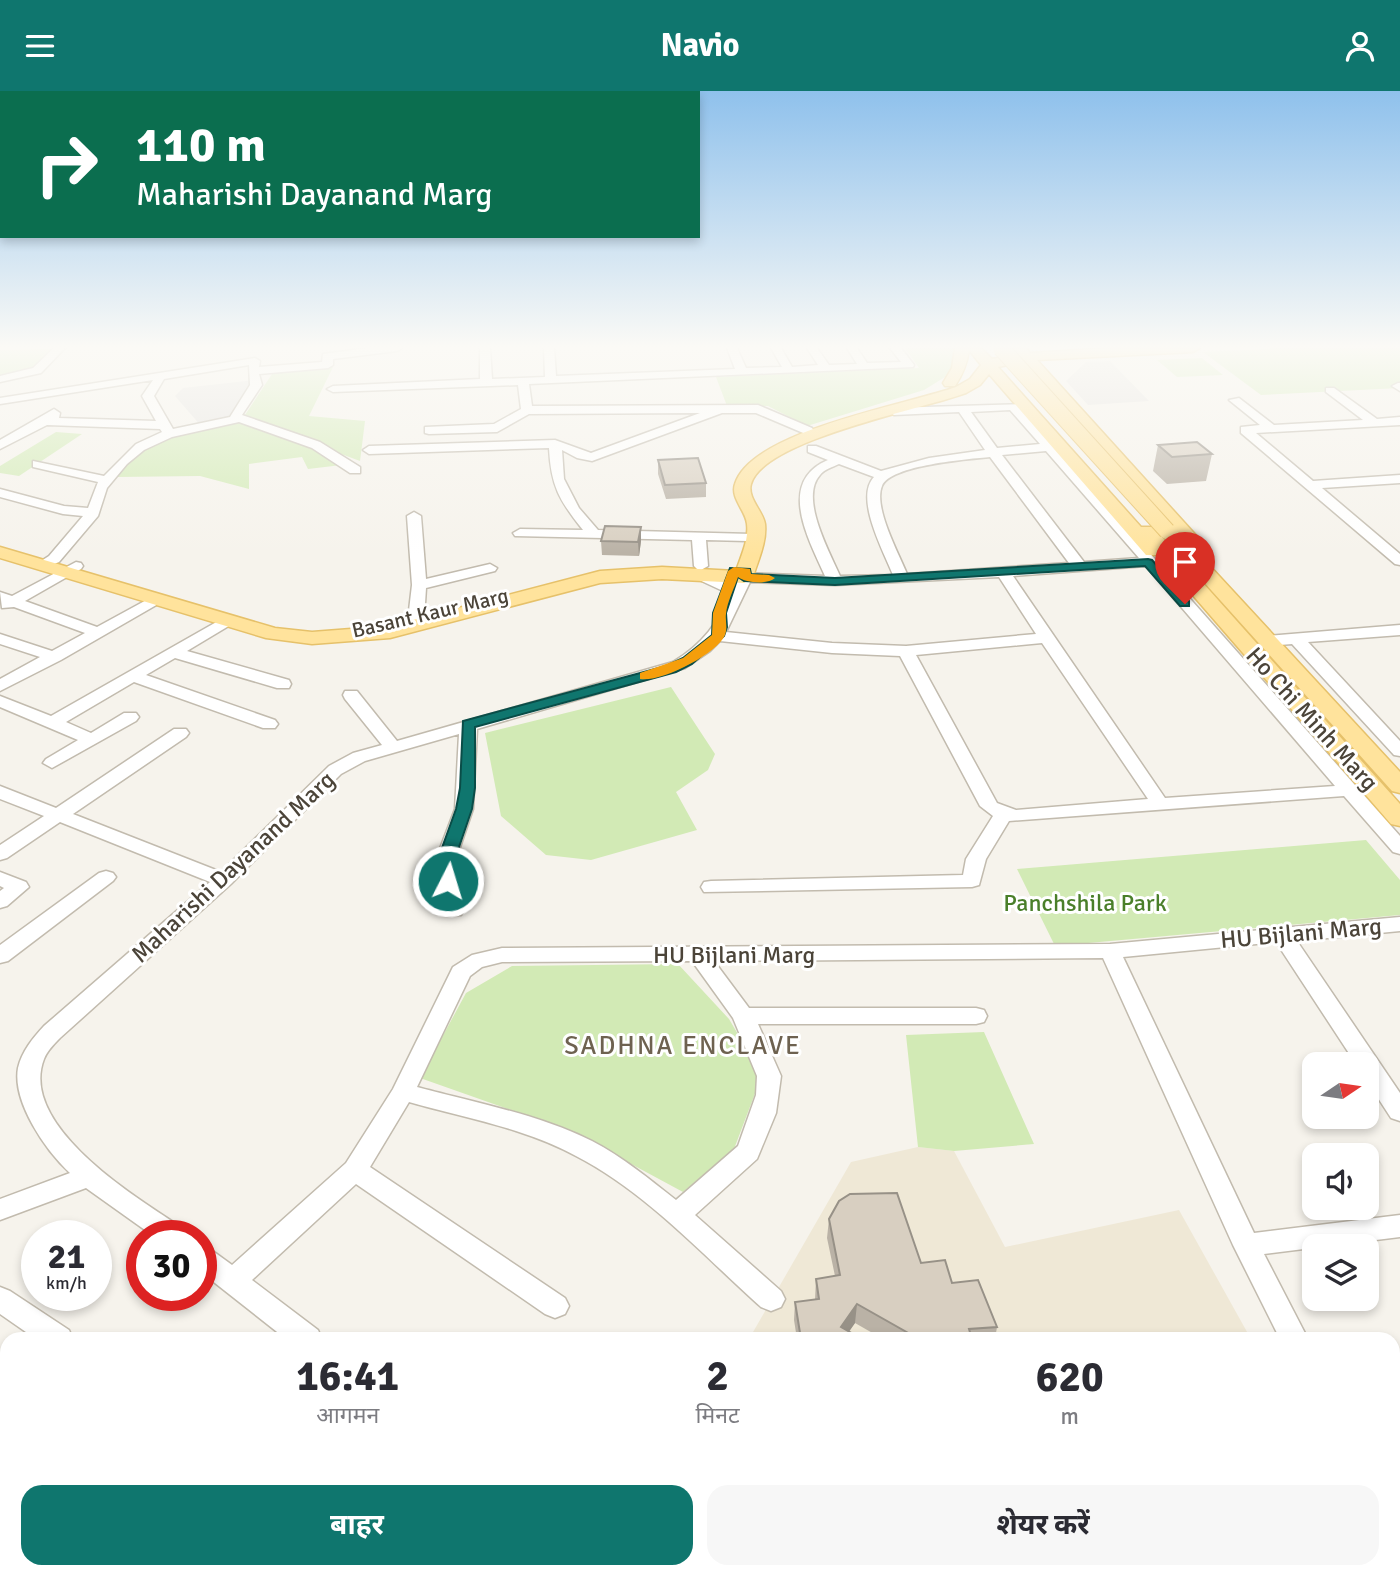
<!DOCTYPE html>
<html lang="hi">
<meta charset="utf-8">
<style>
body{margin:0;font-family:Signika,"Noto Sans Devanagari",sans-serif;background:#f7f7f7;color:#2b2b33;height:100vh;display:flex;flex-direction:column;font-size:26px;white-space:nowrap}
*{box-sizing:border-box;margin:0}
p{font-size:23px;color:#7c7c81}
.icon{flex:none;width:38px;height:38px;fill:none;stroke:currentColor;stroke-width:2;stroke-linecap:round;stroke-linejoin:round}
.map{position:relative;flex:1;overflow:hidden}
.details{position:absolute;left:0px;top:1241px;width:1400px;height:247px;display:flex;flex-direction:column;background:#fff;border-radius:21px 21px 0 0;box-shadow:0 4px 10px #0003}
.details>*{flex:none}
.banner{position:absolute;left:0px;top:0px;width:700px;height:147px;box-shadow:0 4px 10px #0003;background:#0b6e4f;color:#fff;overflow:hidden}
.needle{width:46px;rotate:77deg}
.controls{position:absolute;left:1302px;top:961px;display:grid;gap:14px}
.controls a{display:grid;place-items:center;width:77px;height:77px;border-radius:14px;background:#fff;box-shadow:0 4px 10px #0003;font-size:35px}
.speed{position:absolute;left:21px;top:1129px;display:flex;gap:14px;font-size:35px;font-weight:700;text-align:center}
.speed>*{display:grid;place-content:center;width:91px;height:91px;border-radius:50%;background:#fff;box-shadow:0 4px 10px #0003;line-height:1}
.speed small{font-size:18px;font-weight:400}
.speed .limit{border:10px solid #d22;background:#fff;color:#111}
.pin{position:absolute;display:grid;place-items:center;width:60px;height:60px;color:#fff;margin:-72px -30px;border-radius:50% 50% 50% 0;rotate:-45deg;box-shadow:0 0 7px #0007}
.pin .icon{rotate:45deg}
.me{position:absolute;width:77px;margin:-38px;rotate:5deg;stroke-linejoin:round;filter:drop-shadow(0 0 5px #0008)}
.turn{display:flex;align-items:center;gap:24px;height:147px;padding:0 21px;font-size:32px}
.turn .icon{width:91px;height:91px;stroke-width:2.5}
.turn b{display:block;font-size:49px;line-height:60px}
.eta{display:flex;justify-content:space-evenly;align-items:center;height:119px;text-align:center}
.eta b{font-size:42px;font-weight:700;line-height:49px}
.action{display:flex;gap:14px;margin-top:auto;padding:14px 21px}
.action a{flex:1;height:80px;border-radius:21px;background:#0f766e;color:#fff;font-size:28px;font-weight:700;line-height:80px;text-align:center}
.action a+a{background:#f7f7f7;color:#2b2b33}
header{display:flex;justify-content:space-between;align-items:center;height:91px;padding:0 21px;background:#0f766e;color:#fff;font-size:32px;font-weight:700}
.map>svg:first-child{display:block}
.education{fill:#efe8d6}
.green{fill:#d2eab5}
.parking{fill:#e5e3e0}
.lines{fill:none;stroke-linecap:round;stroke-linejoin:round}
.minor-casing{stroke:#c2bbae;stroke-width:3}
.major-casing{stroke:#e6c16a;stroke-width:3}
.minor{fill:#fff;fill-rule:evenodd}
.major{fill:#ffe39c;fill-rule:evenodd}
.major-bridge-casing{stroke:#e6c16a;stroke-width:18;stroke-linecap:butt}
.major-bridge{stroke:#ffe39c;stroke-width:16}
.wall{fill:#bab2a6}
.shaded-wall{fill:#979187}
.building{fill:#d8cfc1;stroke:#979187;stroke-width:2}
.route{fill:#0f766e;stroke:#0a4d48;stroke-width:2}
.slow{fill:#f59e0b}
.labels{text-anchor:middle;stroke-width:6;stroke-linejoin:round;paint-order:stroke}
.far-street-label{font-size:21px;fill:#4b4439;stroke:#fff}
.street-label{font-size:24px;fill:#4b4439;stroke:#fff}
.park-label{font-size:24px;fill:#4a7f2a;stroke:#fff}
.neighbourhood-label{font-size:26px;letter-spacing:2px;fill:#6e6250;stroke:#fff}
</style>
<header><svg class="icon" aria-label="menu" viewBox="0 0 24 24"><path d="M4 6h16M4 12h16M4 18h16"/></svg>Navio<svg class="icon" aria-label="person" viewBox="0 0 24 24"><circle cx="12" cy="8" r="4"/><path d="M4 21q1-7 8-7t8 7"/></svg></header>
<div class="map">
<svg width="1400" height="1486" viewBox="0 0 1400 1486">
<rect width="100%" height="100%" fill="#f6f3ec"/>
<!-- education -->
<path class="education" d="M 918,1056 L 954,1060 L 1005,1156 L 1179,1119 L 1251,1248 L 749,1248 L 851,1071 Z
M 1382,1480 L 1385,1486 L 741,1486 L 739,1481 Z"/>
<!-- green -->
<path class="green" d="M 905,257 L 954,257 L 950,283 L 924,299 L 807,335 L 768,315 L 727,315 L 716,286 L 919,277 Z
M 1287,257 L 1400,257 L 1400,297 L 1261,304 L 1203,261 Z
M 52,258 L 31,279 L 0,285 L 0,259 Z
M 1202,267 L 1223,284 L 1177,286 L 1157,269 Z
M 333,276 L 309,325 L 365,330 L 360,370 L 333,360 L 350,373 L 308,378 L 302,366 L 249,373 L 249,398 L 200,385 L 117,386 L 101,396 L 106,389 L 156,348 L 243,327 L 274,280 Z
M 56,341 L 82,343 L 19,385 L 0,382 L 0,375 Z
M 671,596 L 715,663 L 708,679 L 676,701 L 697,739 L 591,769 L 546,764 L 501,725 L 485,642 Z
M 1366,749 L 1400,789 L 1400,824 L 1055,855 L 1017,778 Z
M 678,873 L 729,928 L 762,984 L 734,1058 L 683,1101 L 570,1040 L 420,987 L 466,902 L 512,875 Z
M 984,941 L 1034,1053 L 954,1060 L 918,1056 L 906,944 Z"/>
<!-- parking -->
<path class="parking" d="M 1110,270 L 1149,310 L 1088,314 L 1066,290 L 1086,271 Z
M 255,289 L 233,327 L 202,336 L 175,305 L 183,297 Z"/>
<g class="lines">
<defs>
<path id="minor" d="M 54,257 L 65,257 L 41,282 L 0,291 L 0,285 L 33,277 Z
M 368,257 L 402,257 L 397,260 L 333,268 L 333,274 L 328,277 L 259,283 L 262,294 L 242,324 L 320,351 L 360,376 L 360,382 L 350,382 L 312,357 L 239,331 L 172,346 L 144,359 L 127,373 L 107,397 L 98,425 L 59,471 L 42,478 L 35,474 L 49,465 L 83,425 L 63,423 L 0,406 L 0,398 L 64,415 L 88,417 L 98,391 L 33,376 L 33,370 L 104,385 L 136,353 L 162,341 L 160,338 L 47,334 L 0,358 L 0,349 L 54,318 L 60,322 L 59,327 L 156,330 L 142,305 L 153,289 L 0,313 L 0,307 L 255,267 L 260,270 L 259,276 L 322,271 L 323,263 ZM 249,274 L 250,294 L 230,326 L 173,338 L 154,305 L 164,288 Z
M 480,257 L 490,257 L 492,288 L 545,286 L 544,257 L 554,257 L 556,285 L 735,278 L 727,257 L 737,257 L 746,277 L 782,276 L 771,257 L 781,257 L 792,276 L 818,274 L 807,257 L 817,257 L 829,274 L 857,273 L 847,257 L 857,257 L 867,272 L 901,271 L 890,257 L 901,257 L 914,274 L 913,276 L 529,293 L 532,315 L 758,314 L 812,337 L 814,340 L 808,344 L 756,322 L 722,322 L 592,370 L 577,367 L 562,359 L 564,388 L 579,417 L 598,439 L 752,443 L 754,446 L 747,450 L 706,449 L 708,475 L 701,479 L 733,494 L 739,483 L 744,482 L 825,485 C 809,449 776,391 828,369 L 808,361 L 808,355 L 816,355 L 881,380 L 929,367 L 985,359 L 959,321 L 894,324 L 888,320 L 890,317 L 1028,313 L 1028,317 L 1023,319 L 1400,745 L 1400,763 L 1393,761 L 1344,705 L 1009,730 L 986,768 L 979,794 L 972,796 L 704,801 L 701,796 L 704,791 L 711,790 L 963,784 L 966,768 L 993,725 L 980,715 L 900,565 L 832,562 L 720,550 L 710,560 L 685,577 L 477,638 L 473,718 L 456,768 L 464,819 L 461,824 L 447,824 L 444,819 L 436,768 L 455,718 L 459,643 L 365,670 L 341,683 L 231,793 L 60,947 C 54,953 47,960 44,968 C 18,1035 137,1107 181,1136 L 185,1144 L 152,1144 L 86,1097 L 0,1129 L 0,1108 L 70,1082 C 46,1060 12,1011 18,977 C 22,960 33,947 44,935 L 210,791 L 60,731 L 7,767 L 0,769 L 0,754 L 44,725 L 0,708 L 0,695 L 56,717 L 174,638 L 186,638 L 189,642 L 186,646 L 73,723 L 221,781 L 329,675 L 353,662 L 382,654 L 345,608 L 343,604 L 345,600 L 357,600 L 397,650 L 673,571 C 703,553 718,532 731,501 L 723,500 L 693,486 L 691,483 L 698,479 L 694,475 L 692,449 L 515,445 L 513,442 L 520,438 L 583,439 C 559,409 551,395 549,357 L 369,363 L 363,359 L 369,355 L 555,349 L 591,362 L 700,322 L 529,323 L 497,341 L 429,343 L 425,342 L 425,336 L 494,333 L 521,318 L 518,294 L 333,301 L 327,298 L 333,295 L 480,288 ZM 1010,319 L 1040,353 L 997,357 L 971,321 ZM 1046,360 L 1139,467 L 1084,471 L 1002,364 ZM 990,366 L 1069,472 L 907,483 C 899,463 873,416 882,395 C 890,374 969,368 990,366 ZM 839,373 L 874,386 C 854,407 884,461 893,484 L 840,485 C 830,462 799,407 820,384 C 824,378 833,376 839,373 ZM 1146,475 L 1335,695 L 1165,707 L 1013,485 ZM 999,486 L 1036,543 L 906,555 L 832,552 L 726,541 L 750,491 L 835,494 ZM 1042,552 L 1148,708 L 1016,719 L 997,712 L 916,564 Z
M 1398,292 L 1400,292 L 1400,300 L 1392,295 Z
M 1326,297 L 1334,297 L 1377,328 L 1400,326 L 1400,334 L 1256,342 L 1313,390 L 1400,384 L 1400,392 L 1322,397 L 1400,463 L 1400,474 L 1395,473 L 1241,342 L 1241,336 L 1260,334 L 1229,309 L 1239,307 L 1274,334 L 1363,329 L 1326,301 Z
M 414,421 L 421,425 L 426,488 L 490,473 L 497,477 L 495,480 L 426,497 L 424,528 L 416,533 L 408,528 L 412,494 L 407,425 Z
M 76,471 L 81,472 L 83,475 L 81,478 L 25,510 L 97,536 L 152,506 L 162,506 L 165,509 L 61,569 L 0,600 L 0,588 L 40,566 L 0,553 L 0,543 L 52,560 L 85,542 L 14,516 L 2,517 L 0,501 L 12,505 Z
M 227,525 L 235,530 L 232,533 L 187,560 L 289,589 L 291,593 L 289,597 L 277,597 L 175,567 L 146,584 L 275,629 L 278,633 L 275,637 L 263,637 L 134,591 L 66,631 L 91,642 L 124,622 L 136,622 L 139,626 L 136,630 L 52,677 L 43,672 L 46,668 L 78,649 L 0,616 L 0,605 L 51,625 Z
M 1400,534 L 1400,544 L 1308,551 L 1400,650 L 1400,665 L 1394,664 L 1292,553 L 1267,555 L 1259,550 L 1267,545 Z
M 106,780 L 113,782 L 116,786 L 113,790 L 8,870 L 0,872 L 0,854 L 99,782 Z
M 0,781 L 26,791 L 29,796 L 7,815 L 0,817 L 0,800 L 4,797 L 0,795 Z
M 1400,826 L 1400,840 L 1297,850 L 1400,1002 L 1400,1030 L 1391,1027 L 1367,990 L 1367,973 L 1356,973 L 1276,851 L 1123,866 L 1254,1142 L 1400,1124 L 1400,1146 L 1264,1163 L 1308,1248 L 1280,1248 L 1233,1154 L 1103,867 L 714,870 L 749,917 L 976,917 L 984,919 L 987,925 L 984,931 L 976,933 L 758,933 L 781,985 L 776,1022 L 757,1068 L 695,1124 L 781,1200 L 785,1208 L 781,1216 L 771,1220 L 761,1216 C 703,1164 646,1101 576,1065 C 525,1037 465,1027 409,1011 L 370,1076 L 565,1207 L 569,1215 L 565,1223 L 555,1227 L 545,1223 L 356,1093 L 252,1189 L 318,1239 L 322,1248 L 286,1248 L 201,1181 L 201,1155 L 210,1158 L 232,1174 L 346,1072 L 393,998 L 453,876 L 472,864 L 502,857 L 1110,853 ZM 692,870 L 733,927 L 757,985 L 756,1004 L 738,1055 L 676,1109 C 649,1088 623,1066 592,1050 C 538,1023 476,1012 417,996 L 470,885 L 482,876 L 502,871 Z
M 0,1196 L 10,1200 L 69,1239 L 73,1248 L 36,1248 L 0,1223 Z
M 1400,1400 L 1400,1468 L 1393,1465 L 1393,1401 Z
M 0,1450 L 7,1453 L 7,1480 L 45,1480 L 47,1486 L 7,1486 L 0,1483 Z
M 145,1480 L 180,1480 L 178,1486 L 143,1486 Z
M 340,1480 L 374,1480 L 376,1486 L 342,1486 Z
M 582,1480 L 619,1480 L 621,1486 L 584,1486 Z
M 628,1480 L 666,1480 L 668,1486 L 630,1486 Z"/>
<path id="major" d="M 955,257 L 981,257 L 992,268 L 1017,264 L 1013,257 L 1026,257 L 1030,262 L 1111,257 L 1200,257 L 1193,261 L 1037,269 L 1202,451 L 1205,455 L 1196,460 L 1400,681 L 1400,702 L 1392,700 L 1167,450 L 1164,446 L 1167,442 L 1174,441 L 1023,271 L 998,276 L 1141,436 L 1153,436 L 1400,713 L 1400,735 L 1391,733 L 1158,464 L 1146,464 L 989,283 L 980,294 L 966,302 C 923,318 763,349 751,393 C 747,407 763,420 765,433 C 767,451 758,469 753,486 L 744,492 L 662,488 L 600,492 L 390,547 L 312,553 L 266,547 L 0,467 L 0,456 L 275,537 L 312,541 L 390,535 L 600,480 L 662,476 L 736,480 C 741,465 749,449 747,433 C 746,420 730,407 735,393 C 751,340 906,314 956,296 L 970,288 L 981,274 L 969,259 C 967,273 963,283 955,295 L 945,295 L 943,292 L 952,277 Z"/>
</defs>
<!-- minor casing -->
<use href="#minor" class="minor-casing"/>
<!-- major casing -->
<use href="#major" class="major-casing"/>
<!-- minor -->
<use href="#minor" class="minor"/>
<!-- major -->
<use href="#major" class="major"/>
<defs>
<path id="major-bridge" d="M 1001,257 L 1167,440"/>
</defs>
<!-- major-bridge casing -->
<use href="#major-bridge" class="major-bridge-casing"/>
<!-- major-bridge -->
<use href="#major-bridge" class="major-bridge"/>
</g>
<!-- wall -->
<path class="wall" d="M 1158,354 L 1212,363 L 1206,390 L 1167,393 L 1153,380 Z
M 658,369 L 706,392 L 706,406 L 666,408 L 658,383 Z
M 601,450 L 641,450 L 639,465 L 602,464 Z
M 829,1128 L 921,1172 L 952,1192 L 997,1236 L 995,1248 L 883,1248 L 855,1232 L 849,1240 L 862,1248 L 797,1248 L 794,1229 L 795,1211 L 815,1209 L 816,1188 L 835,1185 L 827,1147 Z
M 689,1480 L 712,1480 L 712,1486 L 697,1486 Z
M 908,1480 L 1008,1480 L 1007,1486 L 910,1486 Z"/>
<!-- shaded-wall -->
<path class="shaded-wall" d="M 641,436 L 641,450 L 639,465 L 638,451 Z
M 857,1213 L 855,1232 L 844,1248 L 841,1236 Z"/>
<!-- building -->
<path class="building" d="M 1197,351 L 1212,363 L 1172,366 L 1158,354 Z
M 698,367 L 706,392 L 665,394 L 658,369 Z
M 605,435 L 641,436 L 638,451 L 601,450 Z
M 897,1102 L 921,1172 L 945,1169 L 952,1192 L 978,1189 L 997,1236 L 969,1238 L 972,1248 L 919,1248 L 857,1213 L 841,1236 L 862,1248 L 801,1248 L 795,1211 L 819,1208 L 816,1188 L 840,1184 L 829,1128 L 839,1110 L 850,1103 Z
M 916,1480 L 997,1480 L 951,1486 L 917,1486 Z"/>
<!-- sky -->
<linearGradient id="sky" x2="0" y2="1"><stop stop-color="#8fc1ec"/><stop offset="0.55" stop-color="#fbfaf6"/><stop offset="1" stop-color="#fbfaf6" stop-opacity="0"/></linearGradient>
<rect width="1400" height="465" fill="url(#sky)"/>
<!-- route -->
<path class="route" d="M 1148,468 L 1152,469 L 1189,510 L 1189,515 L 1180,515 L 1145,475 L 835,494 L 744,490 L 738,486 L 726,522 L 727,536 L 724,545 L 692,573 L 676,581 L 475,636 L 475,697 L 472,718 L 455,768 L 456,790 L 448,795 L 440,790 L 438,768 L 456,718 L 460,697 L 463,630 L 666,575 L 683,567 L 712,544 L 713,522 L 730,477 L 750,478 L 751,483 L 835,487 Z"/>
<!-- slow -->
<path class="slow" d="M 734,476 L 750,478 L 751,483 L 769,484 L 775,487 C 767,494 746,492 738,486 C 734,498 727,511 726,523 C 725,530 728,536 725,544 C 717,563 660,592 640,588 L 640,582 L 683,567 L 712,544 L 713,522 L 728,480 Z"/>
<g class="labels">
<!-- far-street labels -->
<g class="far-street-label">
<text transform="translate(430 522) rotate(-13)" y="7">Basant Kaur Marg</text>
</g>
<!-- street labels -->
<g class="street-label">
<text transform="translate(1312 628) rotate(48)" y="8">Ho Chi Minh Marg</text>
<text transform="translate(233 776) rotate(-43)" y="8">Maharishi Dayanand Marg</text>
<text transform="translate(1301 842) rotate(-5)" y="8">HU Bijlani Marg</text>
<text x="734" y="872">HU Bijlani Marg</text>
</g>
<!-- park labels -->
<g class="park-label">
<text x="1085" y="820">Panchshila Park</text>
</g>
<!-- neighbourhood labels -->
<g class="neighbourhood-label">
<text x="683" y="963">SADHNA ENCLAVE</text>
</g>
</g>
</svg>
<div class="controls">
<a><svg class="needle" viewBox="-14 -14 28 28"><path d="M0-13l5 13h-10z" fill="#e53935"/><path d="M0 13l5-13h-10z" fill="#7c7c81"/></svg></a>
<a><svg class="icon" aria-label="sound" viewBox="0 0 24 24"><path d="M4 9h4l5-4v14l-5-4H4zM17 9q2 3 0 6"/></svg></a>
<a><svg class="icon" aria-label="layers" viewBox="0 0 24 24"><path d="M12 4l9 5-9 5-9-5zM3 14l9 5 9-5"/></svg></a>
</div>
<div class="speed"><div>21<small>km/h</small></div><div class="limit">30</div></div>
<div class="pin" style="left:1185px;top:513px;background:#d93025"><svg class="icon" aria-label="arrive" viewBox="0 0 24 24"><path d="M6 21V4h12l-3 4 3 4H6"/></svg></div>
<svg class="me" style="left:448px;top:790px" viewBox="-20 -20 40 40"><circle r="17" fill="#0f766e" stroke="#fff" stroke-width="3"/><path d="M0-11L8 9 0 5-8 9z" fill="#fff"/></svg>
<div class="banner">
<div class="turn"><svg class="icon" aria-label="right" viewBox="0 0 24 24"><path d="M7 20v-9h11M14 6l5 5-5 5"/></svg><div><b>110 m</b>Maharishi Dayanand Marg</div></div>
</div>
<section class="details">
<div class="eta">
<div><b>16:41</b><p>आगमन</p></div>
<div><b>2</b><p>मिनट</p></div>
<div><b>620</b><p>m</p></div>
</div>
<div class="action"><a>बाहर</a><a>शेयर करें</a></div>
</section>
</div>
